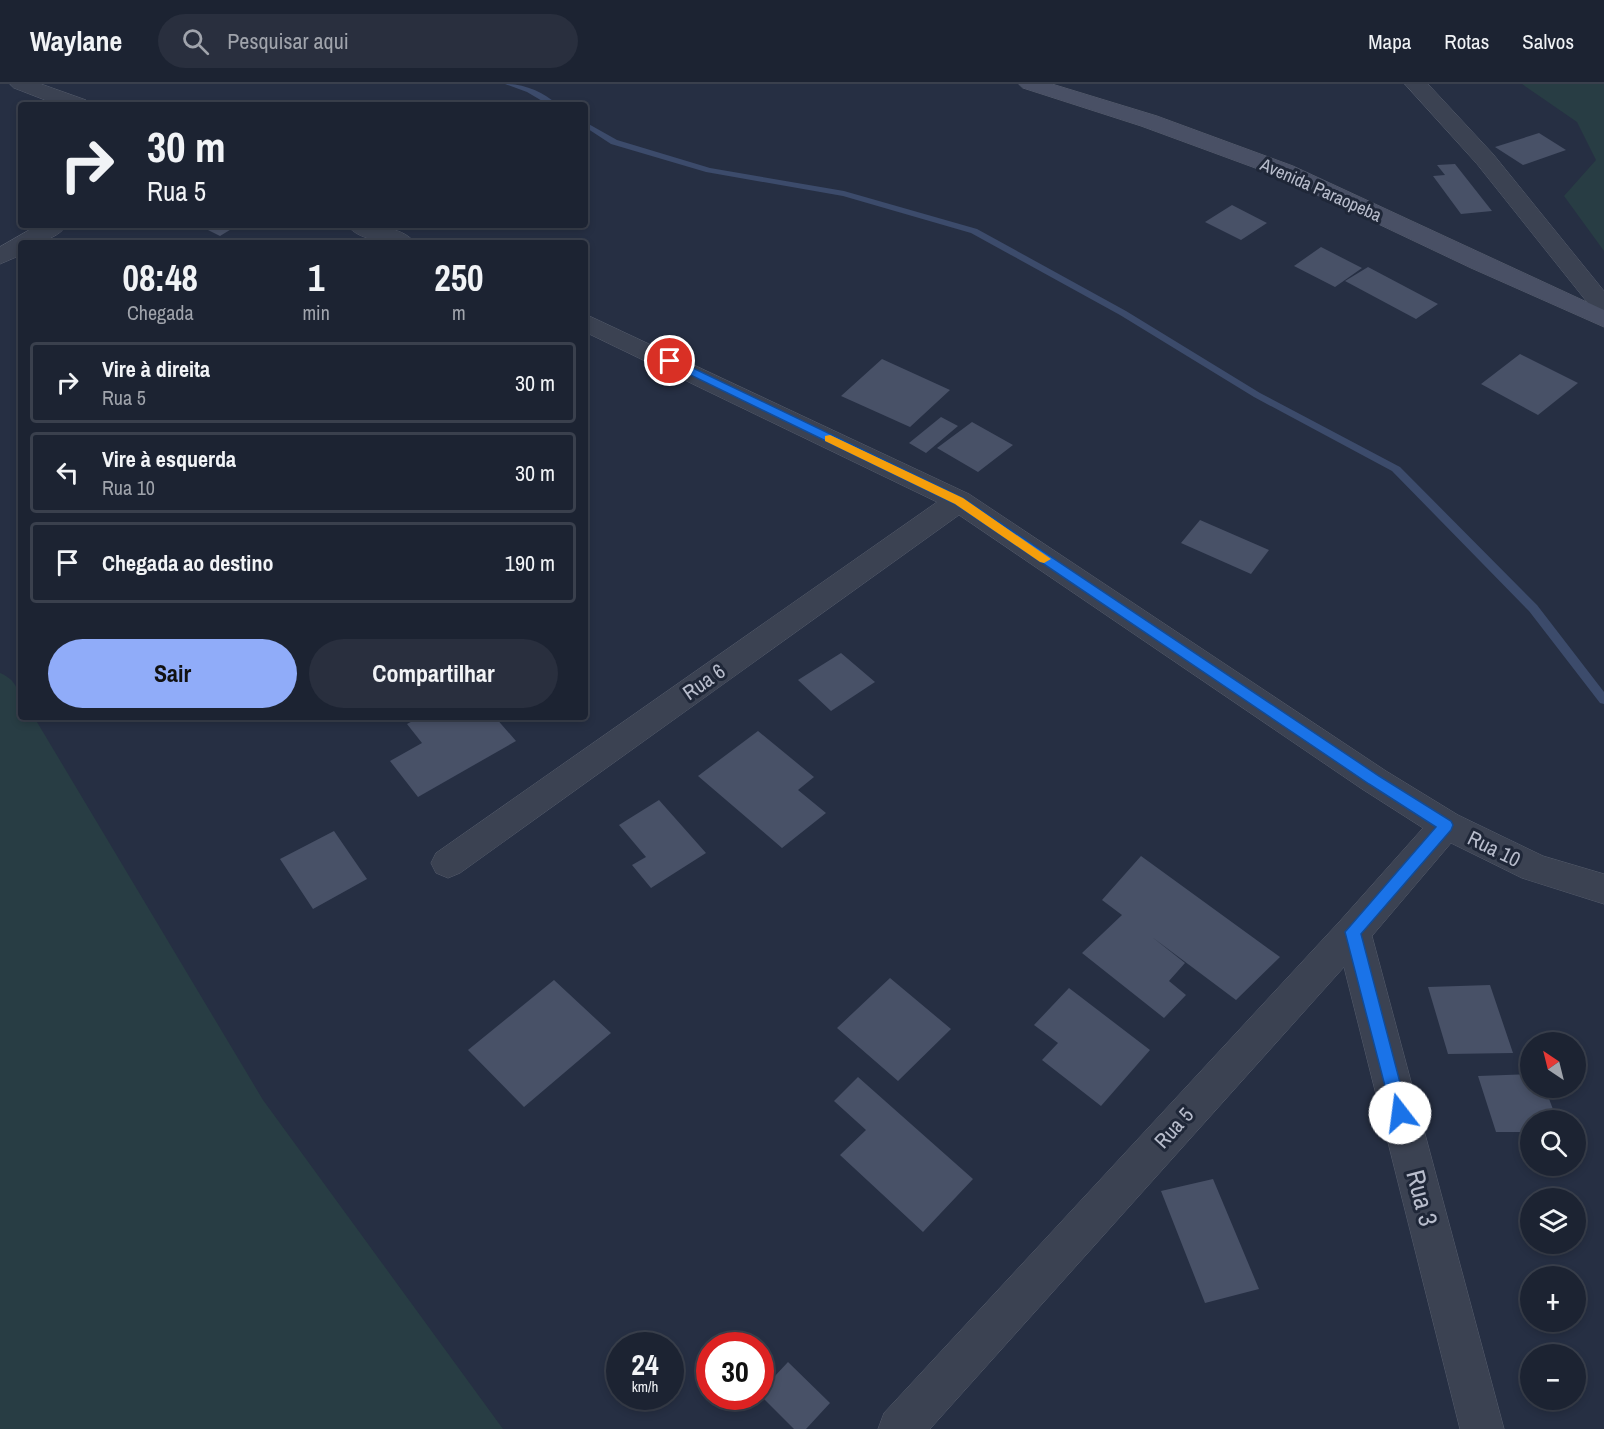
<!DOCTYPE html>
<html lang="pt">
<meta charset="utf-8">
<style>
body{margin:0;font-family:"Archivo Narrow",sans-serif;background:#292f3e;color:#f1f3f6;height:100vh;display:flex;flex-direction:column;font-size:22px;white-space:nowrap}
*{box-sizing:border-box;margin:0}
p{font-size:20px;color:#a0a4ac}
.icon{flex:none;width:33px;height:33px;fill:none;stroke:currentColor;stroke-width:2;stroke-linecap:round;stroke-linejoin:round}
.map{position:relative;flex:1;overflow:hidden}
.sheet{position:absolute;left:18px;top:156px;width:570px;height:480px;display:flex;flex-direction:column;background:#1c2332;border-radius:6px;box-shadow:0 3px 9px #0003,0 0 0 2px #3a404d}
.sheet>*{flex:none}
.top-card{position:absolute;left:18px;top:18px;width:570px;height:126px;border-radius:6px;box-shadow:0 3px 9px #0003,0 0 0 2px #3a404d;background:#1c2332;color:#f1f3f6;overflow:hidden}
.needle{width:39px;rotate:325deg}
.controls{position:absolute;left:1520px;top:948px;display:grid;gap:12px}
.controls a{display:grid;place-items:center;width:66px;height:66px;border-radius:50%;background:#1c2332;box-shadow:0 3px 9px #0003,0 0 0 2px #3a404d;font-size:30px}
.speed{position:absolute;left:606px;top:1248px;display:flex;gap:12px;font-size:30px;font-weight:700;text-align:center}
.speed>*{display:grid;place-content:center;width:78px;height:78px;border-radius:50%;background:#1c2332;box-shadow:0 3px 9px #0003,0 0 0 2px #3a404d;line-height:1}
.speed small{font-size:15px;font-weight:400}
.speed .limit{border:9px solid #d22;background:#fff;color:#111}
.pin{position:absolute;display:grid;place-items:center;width:51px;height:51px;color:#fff;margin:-26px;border:3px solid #fff;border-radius:50%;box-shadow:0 2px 6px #0007}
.me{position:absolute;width:66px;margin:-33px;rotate:345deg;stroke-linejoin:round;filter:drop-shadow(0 0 4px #0008)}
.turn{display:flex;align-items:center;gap:21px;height:126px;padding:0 30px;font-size:27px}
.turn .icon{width:78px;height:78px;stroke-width:2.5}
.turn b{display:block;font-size:42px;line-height:51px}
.eta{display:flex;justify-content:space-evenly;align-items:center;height:102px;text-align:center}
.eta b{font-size:36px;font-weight:700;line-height:42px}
.action{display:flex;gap:12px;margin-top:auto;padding:12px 30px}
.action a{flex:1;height:69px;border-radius:36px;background:#90acf9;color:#111;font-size:24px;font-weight:700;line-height:69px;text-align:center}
.action a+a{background:#292f3e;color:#f1f3f6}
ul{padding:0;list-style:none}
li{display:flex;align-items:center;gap:18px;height:81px;margin:0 12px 9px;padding:0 18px;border:3px solid #3a404d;border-radius:6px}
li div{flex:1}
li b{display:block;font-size:22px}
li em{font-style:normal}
header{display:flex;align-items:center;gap:36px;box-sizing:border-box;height:84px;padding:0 30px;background:#1c2332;border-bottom:2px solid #3a404d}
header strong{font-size:28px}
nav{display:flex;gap:33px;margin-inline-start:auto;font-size:21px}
.search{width:420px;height:54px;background:#292f3e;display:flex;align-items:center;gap:15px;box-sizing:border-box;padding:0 21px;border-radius:33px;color:#a0a4ac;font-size:22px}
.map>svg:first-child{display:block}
.green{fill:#283d44}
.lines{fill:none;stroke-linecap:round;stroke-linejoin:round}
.stream{fill:#3c4b6b;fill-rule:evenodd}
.building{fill:#485167}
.minor-casing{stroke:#565d6d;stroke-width:1}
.secondary-casing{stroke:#565d6d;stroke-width:1}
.minor{fill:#3b4252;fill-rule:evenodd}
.secondary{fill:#495065;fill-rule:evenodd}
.route{fill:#1a73e8;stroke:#114b97;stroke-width:1.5}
.slow{fill:#f59e0b}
.labels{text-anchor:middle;stroke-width:6;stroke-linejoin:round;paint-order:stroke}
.far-street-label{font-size:18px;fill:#b8bdcc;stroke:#1f2738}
.street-label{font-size:21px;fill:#b8bdcc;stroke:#1f2738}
.near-street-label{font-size:26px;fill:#b8bdcc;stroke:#1f2738}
</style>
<header>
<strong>Waylane</strong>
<div class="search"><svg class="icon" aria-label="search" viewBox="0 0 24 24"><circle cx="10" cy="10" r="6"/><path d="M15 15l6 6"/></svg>Pesquisar aqui</div>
<nav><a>Mapa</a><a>Rotas</a><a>Salvos</a></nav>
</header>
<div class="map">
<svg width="1604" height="1345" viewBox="0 0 1604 1345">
<rect width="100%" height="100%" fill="#262f43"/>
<!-- green -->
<path class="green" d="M 1522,0 L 1604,0 L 1604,167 L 1564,112 L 1596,76 L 1577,38 Z
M 0,589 C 20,597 21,614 21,633 L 34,633 L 263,1016 L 503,1345 L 0,1345 Z"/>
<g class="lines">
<!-- stream -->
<path class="stream" d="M 505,0 C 525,0 543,8 558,21 L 549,21 L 527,8 Z
M 585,38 L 617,56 L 710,84 L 844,107 L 977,145 L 1126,227 L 1260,309 L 1400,383 L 1537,521 L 1604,608 L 1604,620 L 1600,619 L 1529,527 L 1392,387 L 1254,313 L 1120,231 L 971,149 L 843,112 L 706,88 L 611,60 L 585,43 Z"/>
</g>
<!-- building -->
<path class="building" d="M 1539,49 L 1566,66 L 1523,81 L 1495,63 Z
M 1455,80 L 1492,127 L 1461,130 L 1433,92 L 1445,91 L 1437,81 Z
M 1232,121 L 1267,139 L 1241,156 L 1205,138 Z
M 198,141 L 238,141 L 220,152 Z
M 1321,163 L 1362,184 L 1335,203 L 1294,182 Z
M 1368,183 L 1438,220 L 1416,235 L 1345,197 Z
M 1520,270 L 1578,299 L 1538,331 L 1481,300 Z
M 882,275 L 950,306 L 910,343 L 841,312 Z
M 941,333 L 958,342 L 926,369 L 909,359 Z
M 972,338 L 1013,361 L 978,388 L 937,364 Z
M 1200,436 L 1269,466 L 1251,490 L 1181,459 Z
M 841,569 L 875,598 L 831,627 L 798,596 Z
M 420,633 L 495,633 L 516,657 L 418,713 L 390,677 L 422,659 L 407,640 Z
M 758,647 L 814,693 L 798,706 L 826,729 L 782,764 L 698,692 Z
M 659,716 L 706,769 L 651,804 L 632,781 L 646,773 L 619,741 Z
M 334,747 L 367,795 L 313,825 L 280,775 Z
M 1141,772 L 1280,873 L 1236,916 L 1152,853 L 1185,879 L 1169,897 L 1186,911 L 1164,934 L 1082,869 L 1122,831 L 1102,816 Z
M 890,894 L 951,945 L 898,997 L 837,944 Z
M 554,896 L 611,949 L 524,1023 L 468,966 Z
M 1490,901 L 1513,969 L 1448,970 L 1428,903 Z
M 1069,904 L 1150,966 L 1101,1022 L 1042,976 L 1058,959 L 1034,941 Z
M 1530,990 L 1530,1004 L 1545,1004 L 1557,1036 L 1530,1036 L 1530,1048 L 1496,1048 L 1478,992 Z
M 858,993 L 973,1095 L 923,1148 L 840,1071 L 866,1046 L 834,1017 Z
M 1213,1095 L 1259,1205 L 1205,1219 L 1161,1107 Z
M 788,1278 L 830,1319 L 806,1345 L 794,1345 L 760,1311 L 760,1308 Z"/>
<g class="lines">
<defs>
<path id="minor" d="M 10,0 L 41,0 L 86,16 L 89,21 L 58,21 L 14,4 Z
M 1405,0 L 1428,0 L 1493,70 L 1604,207 L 1604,231 L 1595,228 L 1477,80 Z
M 38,141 L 67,141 C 56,156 38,159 21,159 L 21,171 L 0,180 L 0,163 Z
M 347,141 C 367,141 402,141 415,159 C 395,159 360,159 347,141 Z
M 585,230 L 969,410 L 1386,687 L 1458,731 L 1543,772 L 1604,790 L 1604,820 L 1522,794 L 1451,759 L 1372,852 L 1504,1345 L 1460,1345 L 1344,883 L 930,1345 L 878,1345 L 884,1329 L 1340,837 L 1423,744 L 1362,705 L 959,431 L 460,789 L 448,794 L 436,789 L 431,779 L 436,769 L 937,418 L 585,248 Z"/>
<path id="secondary" d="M 1019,0 L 1052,0 L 1157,32 L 1293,82 L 1604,226 L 1604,243 L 1471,184 L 1277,92 L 1141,42 L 1023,4 Z"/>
</defs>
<!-- minor casing -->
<use href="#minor" class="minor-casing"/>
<!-- secondary casing -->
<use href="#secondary" class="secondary-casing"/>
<!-- minor -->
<use href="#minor" class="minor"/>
<!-- secondary -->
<use href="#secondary" class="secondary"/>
</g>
<!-- route -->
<path class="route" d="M 670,273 L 963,414 L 1379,692 L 1451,737 L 1453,741 L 1451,746 L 1361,850 L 1408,1029 L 1406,1034 L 1400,1036 L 1394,1034 L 1392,1029 L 1345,848 L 1436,743 L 1369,700 L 955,420 L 666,279 L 664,277 Z"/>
<!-- slow -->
<path class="slow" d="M 830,351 L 963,414 L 1051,475 L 1044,479 L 1040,478 L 955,420 L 825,357 L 825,352 Z"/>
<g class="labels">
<!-- far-street labels -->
<g class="far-street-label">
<text transform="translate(1321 106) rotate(24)" y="6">Avenida Paraopeba</text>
</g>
<!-- street labels -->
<g class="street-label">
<text transform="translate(704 598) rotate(-35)" y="7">Rua 6</text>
<text transform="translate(1494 765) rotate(26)" y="7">Rua 10</text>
<text transform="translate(1174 1044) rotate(-48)" y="7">Rua 5</text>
</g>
<!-- near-street labels -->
<g class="near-street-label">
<text transform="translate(1422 1114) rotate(75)" y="9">Rua 3</text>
</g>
</g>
</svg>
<div class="controls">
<a><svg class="needle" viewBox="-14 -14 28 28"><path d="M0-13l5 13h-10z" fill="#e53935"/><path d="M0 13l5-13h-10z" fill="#a0a4ac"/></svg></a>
<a><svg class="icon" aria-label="search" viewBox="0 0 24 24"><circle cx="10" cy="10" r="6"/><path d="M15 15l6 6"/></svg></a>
<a><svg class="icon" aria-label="layers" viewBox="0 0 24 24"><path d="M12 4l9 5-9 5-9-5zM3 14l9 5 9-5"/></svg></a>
<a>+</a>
<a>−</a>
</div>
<div class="speed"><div>24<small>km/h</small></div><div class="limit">30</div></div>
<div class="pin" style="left:670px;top:277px;background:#d93025"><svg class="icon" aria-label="arrive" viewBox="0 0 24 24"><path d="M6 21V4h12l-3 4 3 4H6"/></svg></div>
<svg class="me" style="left:1400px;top:1029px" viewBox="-20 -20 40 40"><circle r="19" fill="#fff"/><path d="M0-13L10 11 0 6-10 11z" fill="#1a73e8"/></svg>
<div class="top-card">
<div class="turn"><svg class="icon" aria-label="right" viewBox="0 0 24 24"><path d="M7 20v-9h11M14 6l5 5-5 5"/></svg><div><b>30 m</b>Rua 5</div></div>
</div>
<section class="sheet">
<div class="eta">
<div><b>08:48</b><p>Chegada</p></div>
<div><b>1</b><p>min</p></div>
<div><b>250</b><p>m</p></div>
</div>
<ul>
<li><svg class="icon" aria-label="right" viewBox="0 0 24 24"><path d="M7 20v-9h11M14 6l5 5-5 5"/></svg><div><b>Vire à direita</b><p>Rua 5</p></div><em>30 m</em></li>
<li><svg class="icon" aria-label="left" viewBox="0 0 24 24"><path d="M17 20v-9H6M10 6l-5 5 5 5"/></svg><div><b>Vire à esquerda</b><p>Rua 10</p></div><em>30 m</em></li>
<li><svg class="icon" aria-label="arrive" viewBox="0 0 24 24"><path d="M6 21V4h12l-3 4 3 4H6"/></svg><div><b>Chegada ao destino</b></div><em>190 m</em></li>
</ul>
<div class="action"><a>Sair</a><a>Compartilhar</a></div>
</section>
</div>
